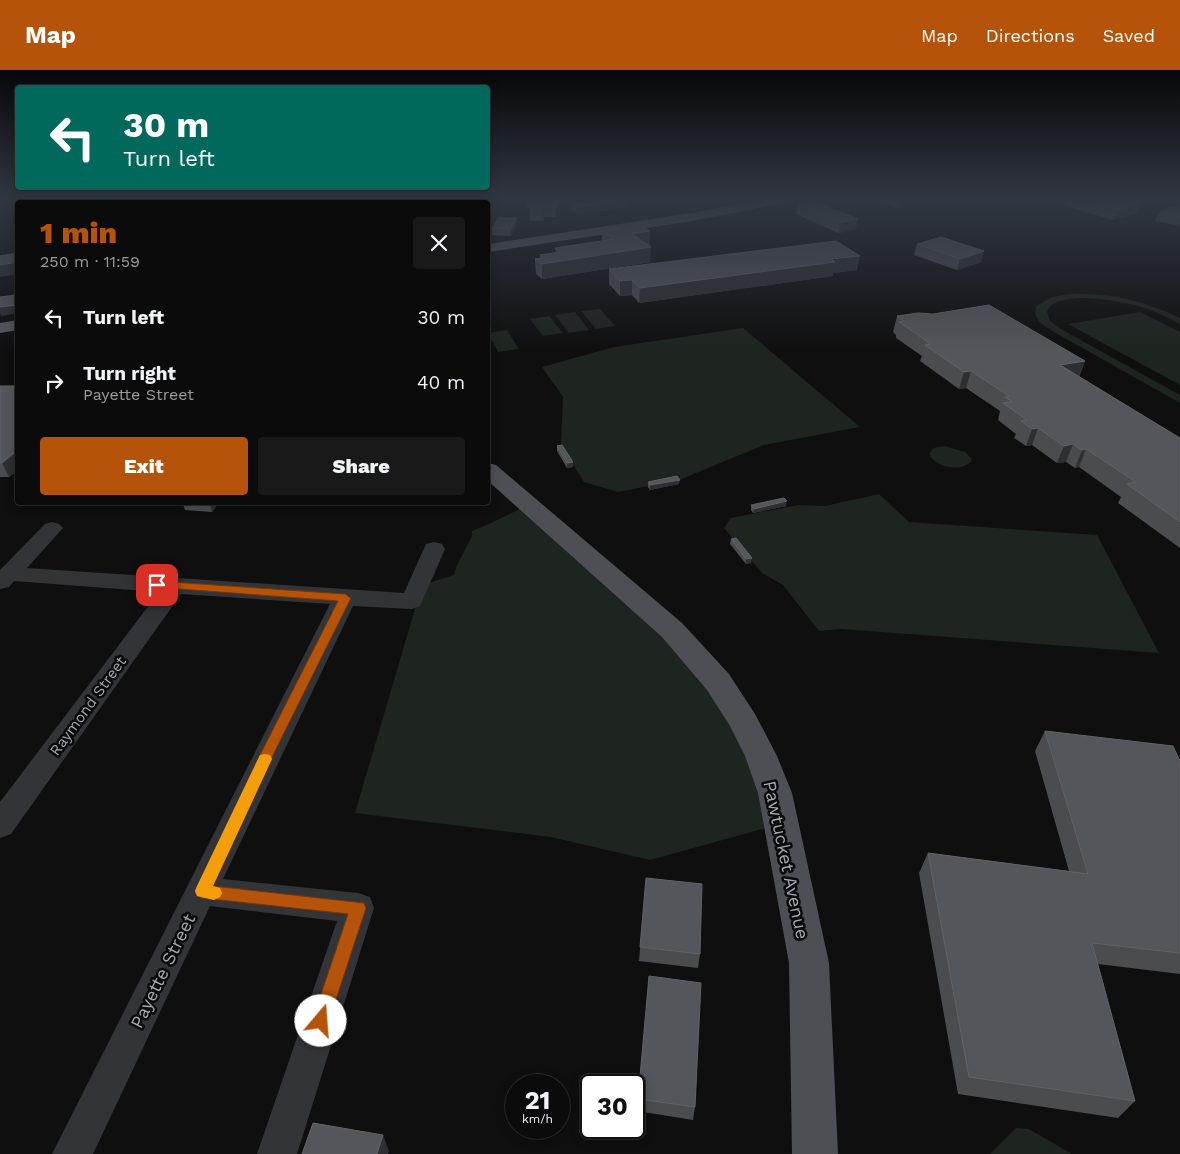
<!DOCTYPE html>
<meta charset="utf-8">
<style>
body{margin:0;font-family:"Work Sans",sans-serif;background:#19191a;color:#f1f3f6;height:100vh;display:flex;flex-direction:column;font-size:19px;white-space:nowrap}
*{box-sizing:border-box;margin:0}
p{font-size:16px;color:#9a9b9d}
.icon{flex:none;width:28px;height:28px;fill:none;stroke:currentColor;stroke-width:2;stroke-linecap:round;stroke-linejoin:round}
.map{position:relative;flex:1;overflow:hidden}
.details{position:absolute;left:15px;top:130px;width:475px;height:305px;display:flex;flex-direction:column;background:#0b0b0c;border-radius:5px;box-shadow:0 2px 12px #0003,0 0 0 1px #2b2b2d}
.details>*{flex:none}
.hud{position:absolute;left:15px;top:15px;width:475px;height:105px;border-radius:5px;box-shadow:0 2px 12px #0003,0 0 0 1px #2b2b2d;background:#00695c;color:#fff;overflow:hidden}
.speed{position:absolute;left:505px;top:1004px;display:flex;gap:10px;font-size:25px;font-weight:700;text-align:center}
.speed>*{display:grid;place-content:center;width:65px;height:65px;border-radius:50%;background:#0b0b0c;box-shadow:0 2px 12px #0003,0 0 0 1px #2b2b2d;line-height:1}
.speed small{font-size:12px;font-weight:400}
.speed .limit{border:2px solid #111;border-radius:8px;background:#fff;color:#111}
.pin{position:absolute;display:grid;place-items:center;width:42px;height:42px;color:#fff;margin:-21px;border-radius:10px;box-shadow:0 2px 8px #0006}
.me{position:absolute;width:55px;margin:-28px;rotate:18deg;stroke-linejoin:round;filter:drop-shadow(0 0 4px #0008)}
.turn{display:flex;align-items:center;gap:18px;height:105px;padding:0 25px;font-size:22px}
.turn .icon{width:65px;height:65px;stroke-width:2.5}
.turn b{display:block;font-size:35px;line-height:42px}
.round{display:grid;place-items:center;flex:none;width:52px;height:52px;border-radius:5px;background:#19191a}
.summary{display:flex;align-items:center;justify-content:space-between;height:85px;padding:0 25px}
h1{font-size:30px;font-weight:800;line-height:38px;color:#b45309}
.primary-button{display:flex;gap:10px;margin-top:auto;padding:10px 25px}
.primary-button a{flex:1;height:58px;border-radius:5px;background:#b45309;color:#fff;font-size:20px;font-weight:800;line-height:58px;text-align:center}
.primary-button a+a{background:#19191a;color:#f1f3f6}
ul{padding:0;list-style:none}
li{display:flex;align-items:center;gap:15px;height:65px;padding:0 25px}
li div{flex:1}
li b{display:block;font-size:19px}
li em{font-style:normal}
header{display:flex;align-items:center;gap:30px;box-sizing:border-box;height:70px;padding:0 25px;background:#b45309;color:#fff}
header strong{font-size:24px}
nav{display:flex;gap:28px;margin-inline-start:auto;font-size:18px}
.map>svg:first-child{display:block}
.green{fill:#1e241f}
.lines{fill:none;stroke-linecap:round;stroke-linejoin:round}
.minor{fill:#333437;fill-rule:evenodd}
.primary{fill:#4d4f54;fill-rule:evenodd}
.trunk{fill:#55585c;fill-rule:evenodd}
.wall{fill:#4a4c4f}
.shaded-wall{fill:#2e2f32}
.building{fill:#53565a;stroke:#606267}
.route{fill:#b45309;stroke:#753606}
.slow{fill:#f59e0b}
.labels{text-anchor:middle;stroke-width:5;stroke-linejoin:round;paint-order:stroke}
.street-label{font-size:15px;fill:#a2a7b0;stroke:#0a0a0b}
.near-street-label{font-size:18px;fill:#a2a7b0;stroke:#0a0a0b}
</style>
<header>
<strong>Map</strong>
<nav><a>Map</a><a>Directions</a><a>Saved</a></nav>
</header>
<div class="map">
<svg width="1180" height="1084" viewBox="0 0 1180 1084">
<rect width="100%" height="100%" fill="#0f0f10"/>
<!-- green -->
<path class="green" d="M 1069,224 C 1108,222 1145,231 1180,248 L 1180,254 C 1167,247 1155,241 1141,237 C 1122,231 1055,218 1047,242 L 1050,251 L 1061,259 L 1180,325 L 1180,333 L 1054,262 L 1040,253 L 1035,244 L 1036,236 L 1052,227 Z
M 600,239 L 615,256 L 596,259 L 581,241 Z
M 575,242 L 589,260 L 569,263 L 555,245 Z
M 1140,242 L 1180,262 L 1180,315 L 1068,254 Z
M 549,246 L 563,263 L 543,266 L 530,249 Z
M 743,258 L 860,357 L 764,375 L 679,410 L 618,422 L 584,412 L 561,375 L 563,327 L 542,297 L 614,277 Z
M 507,260 L 519,279 L 498,282 L 488,263 Z
M 945,376 L 965,382 L 972,389 L 971,392 C 960,402 936,398 929,384 L 933,378 Z
M 879,424 L 909,452 L 1097,465 L 1159,583 L 841,559 L 819,561 L 783,515 L 762,503 L 724,458 L 731,448 L 798,435 L 825,436 Z
M 534,433 L 708,594 L 784,753 L 650,790 L 551,767 L 355,743 L 422,515 L 454,505 L 456,497 L 472,466 L 472,461 C 494,453 513,441 534,433 Z
M 1016,1058 L 1029,1059 L 1072,1084 L 990,1084 Z"/>
<g class="lines">
<!-- minor -->
<path class="minor" d="M 52,452 L 59,454 L 63,458 L 27,498 L 404,523 L 426,474 L 434,472 L 442,474 L 445,479 L 420,536 L 412,539 L 353,536 L 223,809 L 358,823 L 370,827 L 374,838 L 297,1084 L 257,1084 L 337,851 L 210,836 L 93,1084 L 52,1084 L 330,534 L 181,524 L 11,764 L 0,768 L 0,732 L 159,522 L 14,511 L 9,517 L 0,519 L 0,500 L 45,454 Z"/>
<!-- primary -->
<path class="primary" d="M 450,129 L 464,129 L 462,132 L 449,132 Z
M 488,393 L 496,395 L 682,553 L 729,604 L 755,644 L 777,686 L 792,723 L 829,893 L 838,1084 L 792,1084 L 789,893 L 758,723 L 745,686 L 730,656 L 707,620 L 662,567 L 488,411 Z"/>
<!-- trunk -->
<path class="trunk" d="M 763,129 L 789,129 L 783,133 L 692,151 L 488,182 L 488,174 L 692,143 Z
M 18,250 L 18,260 L 0,263 L 0,253 Z"/>
</g>
<!-- wall -->
<path class="wall" d="M 24,129 L 158,129 L 151,132 L 18,132 L 18,141 L 14,133 Z
M 371,129 L 404,129 L 401,131 Z
M 526,129 L 559,129 L 555,147 L 544,147 L 543,151 L 530,151 L 530,141 L 531,138 L 526,138 Z
M 585,129 L 629,129 L 629,136 L 612,140 L 577,143 L 572,140 L 572,133 L 585,131 Z
M 671,129 L 694,129 L 694,130 L 678,133 L 671,130 Z
M 869,129 L 927,129 L 897,138 Z
M 1065,129 L 1131,129 L 1138,142 L 1113,150 L 1063,135 Z
M 798,135 L 856,159 L 838,163 L 796,144 Z
M 1180,138 L 1180,156 L 1155,151 L 1158,144 Z
M 517,155 L 511,166 L 492,165 L 492,158 Z
M 602,161 L 650,175 L 648,175 L 650,192 L 542,209 L 536,204 L 535,189 L 540,188 L 540,185 L 556,182 L 555,178 L 602,171 Z
M 917,174 L 981,192 L 957,200 L 914,185 Z
M 609,199 L 857,200 L 833,203 L 833,206 L 639,233 L 632,225 L 620,226 L 609,214 Z
M 897,246 L 1085,291 L 1079,307 L 1180,368 L 1180,478 L 1118,433 L 1121,427 L 1079,397 L 1075,398 L 1066,392 L 1057,393 L 1032,375 L 1026,376 L 1014,368 L 1016,364 L 998,350 L 1000,341 L 966,318 L 959,319 L 920,291 L 922,286 L 896,268 L 896,265 L 893,262 Z
M 0,316 L 18,316 L 18,400 L 9,407 L 0,407 Z
M 557,376 L 573,397 L 567,398 L 557,381 Z
M 648,412 L 679,414 L 650,420 L 648,417 Z
M 182,432 L 219,432 L 212,442 L 185,440 Z
M 751,435 L 786,436 L 753,443 L 751,440 Z
M 731,469 L 751,493 L 746,494 L 730,474 Z
M 1045,661 L 1180,691 L 1180,904 L 1098,894 L 1135,1031 L 1118,1048 L 958,1024 L 919,803 L 928,783 L 1069,801 L 1035,681 Z
M 646,808 L 700,884 L 698,898 L 639,891 Z
M 649,906 L 695,1037 L 693,1050 L 637,1041 Z"/>
<!-- shaded-wall -->
<path class="shaded-wall" d="M 136,129 L 158,129 L 151,132 L 129,132 Z
M 557,129 L 559,129 L 555,147 L 555,137 Z
M 629,129 L 629,136 L 612,140 L 577,143 L 577,137 Z
M 678,129 L 694,129 L 694,130 L 678,133 Z
M 900,129 L 927,129 L 897,138 Z
M 1141,132 L 1138,142 L 1113,150 L 1117,140 Z
M 543,137 L 544,147 L 543,151 L 542,141 Z
M 517,148 L 517,155 L 511,166 L 511,159 Z
M 858,149 L 856,159 L 838,163 L 840,153 Z
M 650,161 L 650,175 L 631,178 L 632,164 Z
M 651,177 L 650,192 L 542,209 L 542,194 Z
M 984,181 L 981,192 L 957,200 L 960,189 Z
M 860,186 L 857,200 L 833,203 L 833,206 L 639,233 L 640,218 Z
M 18,192 L 18,204 L 0,207 L 0,195 Z
M 632,210 L 632,225 L 620,226 L 620,211 Z
M 16,225 L 18,227 L 18,243 L 1,246 L 0,243 L 0,237 Z
M 1085,291 L 1078,308 L 1060,295 Z
M 971,301 L 966,318 L 959,319 L 964,302 Z
M 1038,358 L 1032,375 L 1026,376 L 1032,359 Z
M 1073,374 L 1066,392 L 1057,393 L 1064,376 Z
M 1086,379 L 1079,397 L 1075,398 L 1082,380 Z
M 18,380 L 18,400 L 9,407 L 2,393 Z
M 573,392 L 573,397 L 567,398 L 567,393 Z
M 680,410 L 679,414 L 650,420 L 650,415 Z
M 787,431 L 786,436 L 753,443 L 754,439 Z
M 209,432 L 219,432 L 212,442 Z
M 752,488 L 751,493 L 746,494 L 746,489 Z
M 383,1065 L 389,1081 L 388,1084 L 377,1084 Z"/>
<!-- building -->
<path class="building" d="M 24,129 L 136,129 L 129,132 L 14,133 Z
M 533,129 L 557,129 L 555,137 L 543,137 L 542,141 L 530,141 Z
M 587,129 L 629,129 L 612,133 L 577,137 L 572,133 L 589,131 Z
M 1079,129 L 1131,129 L 1141,132 L 1117,140 Z
M 815,131 L 858,149 L 840,153 L 798,135 Z
M 1170,136 L 1180,138 L 1180,148 L 1158,144 Z
M 498,148 L 517,148 L 511,159 L 492,158 Z
M 641,155 L 650,161 L 632,164 L 651,177 L 542,194 L 535,189 L 543,188 L 540,185 L 560,182 L 555,178 L 614,169 L 602,161 Z
M 941,167 L 984,181 L 960,189 L 917,174 Z
M 836,171 L 860,186 L 832,189 L 835,192 L 640,218 L 632,210 L 620,211 L 609,199 Z
M 18,183 L 18,192 L 0,195 L 0,186 Z
M 16,225 L 17,235 L 0,237 L 0,227 Z
M 989,235 L 1085,291 L 1060,295 L 1180,368 L 1180,452 L 1127,414 L 1136,412 L 1086,379 L 1082,380 L 1073,374 L 1064,376 L 1038,358 L 1032,359 L 1021,351 L 1027,350 L 1003,333 L 1012,332 L 1005,327 L 1009,326 L 971,301 L 964,302 L 925,275 L 931,274 L 899,252 L 904,251 L 897,246 L 918,243 L 933,244 Z
M 0,316 L 18,316 L 18,380 L 2,393 L 0,393 Z
M 562,375 L 573,392 L 567,393 L 557,376 Z
M 677,406 L 680,410 L 650,415 L 648,412 Z
M 784,428 L 787,431 L 754,439 L 751,435 Z
M 736,468 L 752,488 L 746,489 L 731,469 Z
M 1045,661 L 1173,676 L 1180,691 L 1180,883 L 1092,873 L 1135,1031 L 969,1007 L 928,783 L 1088,804 Z
M 646,808 L 702,814 L 700,884 L 640,877 Z
M 649,906 L 701,913 L 695,1037 L 638,1029 Z
M 313,1053 L 383,1065 L 377,1084 L 302,1084 Z"/>
<!-- sky -->
<linearGradient id="sky" x2="0" y2="1"><stop stop-color="#080809"/><stop offset="0.46" stop-color="#313742"/><stop offset="1" stop-color="#313742" stop-opacity="0"/></linearGradient>
<rect width="1180" height="281" fill="url(#sky)"/>
<!-- route -->
<path class="route" d="M 157,511 L 345,524 L 351,528 L 275,681 L 213,816 L 364,833 L 366,838 L 329,951 L 327,957 L 321,960 L 315,957 L 312,951 L 348,844 L 202,828 L 197,826 L 195,821 L 262,681 L 338,531 L 153,517 L 151,515 Z"/>
<!-- slow -->
<path class="slow" d="M 265,684 L 270,685 L 272,689 L 213,816 L 220,818 L 222,823 L 220,827 L 214,830 L 197,826 L 195,821 L 197,816 L 258,689 L 260,685 Z"/>
<g class="labels">
<!-- street labels -->
<g class="street-label">
<text transform="translate(88 636) rotate(-54)" y="5">Raymond Street</text>
</g>
<!-- near-street labels -->
<g class="near-street-label">
<text transform="translate(786 790) rotate(78)" y="6">Pawtucket Avenue</text>
<text transform="translate(163 901) rotate(-64)" y="6">Payette Street</text>
</g>
</g>
</svg>
<div class="speed"><div>21<small>km/h</small></div><div class="limit">30</div></div>
<div class="pin" style="left:157px;top:515px;background:#d93025"><svg class="icon" aria-label="arrive" viewBox="0 0 24 24"><path d="M6 21V4h12l-3 4 3 4H6"/></svg></div>
<svg class="me" style="left:321px;top:951px" viewBox="-20 -20 40 40"><circle r="19" fill="#fff"/><path d="M0-13L10 11 0 6-10 11z" fill="#b45309"/></svg>
<div class="hud">
<div class="turn"><svg class="icon" aria-label="left" viewBox="0 0 24 24"><path d="M17 20v-9H6M10 6l-5 5 5 5"/></svg><div><b>30 m</b>Turn left</div></div>
</div>
<section class="details">
<div class="summary"><div><h1>1 min</h1><p>250 m · 11:59</p></div><a class="round"><svg class="icon" aria-label="close" viewBox="0 0 24 24"><path d="M6 6l12 12M18 6L6 18"/></svg></a></div>
<ul>
<li><svg class="icon" aria-label="left" viewBox="0 0 24 24"><path d="M17 20v-9H6M10 6l-5 5 5 5"/></svg><div><b>Turn left</b></div><em>30 m</em></li>
<li><svg class="icon" aria-label="right" viewBox="0 0 24 24"><path d="M7 20v-9h11M14 6l5 5-5 5"/></svg><div><b>Turn right</b><p>Payette Street</p></div><em>40 m</em></li>
</ul>
<div class="primary-button"><a>Exit</a><a>Share</a></div>
</section>
</div>
